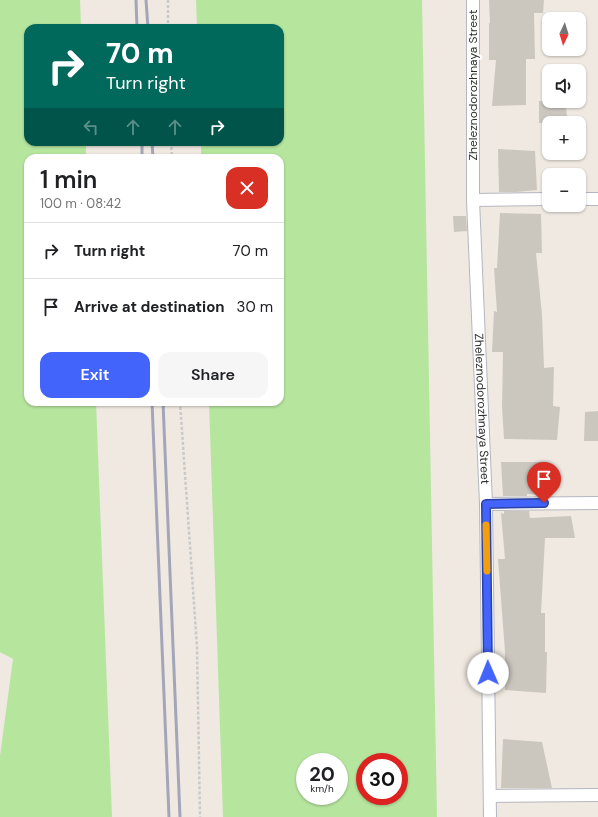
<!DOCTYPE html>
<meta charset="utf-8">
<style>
body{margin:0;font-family:"DM Sans",sans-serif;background:#f6f6f6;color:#202124;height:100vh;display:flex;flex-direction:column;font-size:15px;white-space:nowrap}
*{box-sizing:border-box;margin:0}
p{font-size:13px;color:#757577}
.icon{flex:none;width:22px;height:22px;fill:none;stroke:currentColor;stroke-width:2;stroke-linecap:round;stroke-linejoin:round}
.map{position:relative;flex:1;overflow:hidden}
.panel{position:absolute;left:24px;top:154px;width:260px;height:252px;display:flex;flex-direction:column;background:#fff;border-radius:12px;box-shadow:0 1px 3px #0004}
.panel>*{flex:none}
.hud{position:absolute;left:24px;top:24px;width:260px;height:122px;border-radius:12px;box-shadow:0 1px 3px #0004;background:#00695c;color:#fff;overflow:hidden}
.needle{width:26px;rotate:184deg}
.controls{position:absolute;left:542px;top:12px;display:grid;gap:8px}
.controls a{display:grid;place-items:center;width:44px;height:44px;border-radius:8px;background:#fff;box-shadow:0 1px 3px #0004;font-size:20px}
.speed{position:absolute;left:296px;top:753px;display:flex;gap:8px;font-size:20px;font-weight:700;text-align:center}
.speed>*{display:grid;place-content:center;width:52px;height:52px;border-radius:50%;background:#fff;box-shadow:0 1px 3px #0004;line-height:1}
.speed small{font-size:10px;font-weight:400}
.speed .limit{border:6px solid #d22;background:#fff;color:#111}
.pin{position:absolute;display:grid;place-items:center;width:34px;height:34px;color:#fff;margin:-41px -17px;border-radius:50% 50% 50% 0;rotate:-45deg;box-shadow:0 0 4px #0007}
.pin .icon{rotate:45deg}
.me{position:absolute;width:44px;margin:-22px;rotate:359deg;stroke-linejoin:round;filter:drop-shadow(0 0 3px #0008)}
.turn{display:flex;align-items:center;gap:14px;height:84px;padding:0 16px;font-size:18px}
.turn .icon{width:52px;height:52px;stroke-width:2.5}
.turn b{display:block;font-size:28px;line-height:34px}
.lanes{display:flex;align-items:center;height:38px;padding:0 16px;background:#0003;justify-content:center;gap:20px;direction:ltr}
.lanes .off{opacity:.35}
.round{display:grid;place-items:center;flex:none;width:42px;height:42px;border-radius:12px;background:#f6f6f6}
.overview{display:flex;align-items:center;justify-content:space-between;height:68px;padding:0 16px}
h1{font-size:24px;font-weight:600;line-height:30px}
.primary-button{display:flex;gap:8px;margin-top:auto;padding:8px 16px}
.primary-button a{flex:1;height:46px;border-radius:12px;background:#4264fb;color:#fff;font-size:16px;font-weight:600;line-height:46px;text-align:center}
.primary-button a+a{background:#f6f6f6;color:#202124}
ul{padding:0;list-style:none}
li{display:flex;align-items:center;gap:12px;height:56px;padding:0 16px;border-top:1px solid #e0e0e0}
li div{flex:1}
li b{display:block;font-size:15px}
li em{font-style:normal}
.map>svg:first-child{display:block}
.green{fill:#b6e59e;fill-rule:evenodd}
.building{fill:#cbc7bf}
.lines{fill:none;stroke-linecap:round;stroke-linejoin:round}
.minor-casing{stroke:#b4b7c1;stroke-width:14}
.path{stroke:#c9c9c9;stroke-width:2.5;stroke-dasharray:3 2;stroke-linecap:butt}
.minor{stroke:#fff;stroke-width:12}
.rail{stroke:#a3a6b8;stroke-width:3}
.route-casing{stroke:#2b41a3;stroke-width:10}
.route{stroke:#4264fb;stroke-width:7}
.slow{stroke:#f59e0b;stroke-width:7}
.labels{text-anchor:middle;stroke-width:4;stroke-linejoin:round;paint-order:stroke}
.street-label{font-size:12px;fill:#2e2e2e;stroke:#fff}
</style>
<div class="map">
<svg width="598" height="817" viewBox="0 0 598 817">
<rect width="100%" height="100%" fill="#efe9e1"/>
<!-- green -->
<path class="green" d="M 0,0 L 80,0 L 81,28 L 28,28 L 28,142 L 86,142 L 86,158 L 28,158 L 28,402 L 96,402 L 112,817 L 0,817 L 0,756 L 13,659 L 0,652 Z
M 196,0 L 422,0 L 437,817 L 223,817 L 209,402 L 280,402 L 280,158 L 201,158 L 201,142 L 280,142 L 280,28 L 197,28 ZM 305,762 L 339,762 L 339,796 L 305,796 ZM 365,762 L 399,762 L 399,796 L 365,796 Z"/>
<!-- building -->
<path class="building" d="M 489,0 L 544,0 L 543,13 L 534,13 L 535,59 L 526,59 L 526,105 L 492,106 L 496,60 L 489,60 L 489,23 L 490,23 Z
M 539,101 L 565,101 L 568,123 L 539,123 Z
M 498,149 L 535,151 L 537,190 L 516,192 L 499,192 Z
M 500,213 L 541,214 L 542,253 L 536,253 L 542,315 L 544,368 L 554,367 L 553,406 L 560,407 L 557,440 L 504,439 L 502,407 L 503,352 L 492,352 L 494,311 L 497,312 L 494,268 L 497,268 Z
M 453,216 L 466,216 L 467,231 L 454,232 Z
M 598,411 L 598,441 L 584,441 L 585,412 Z
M 501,462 L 545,462 L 545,495 L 527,494 L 527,496 L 503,496 Z
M 504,511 L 529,511 L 530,518 L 571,516 L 575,538 L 545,538 L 541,613 L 545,613 L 545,652 L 547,652 L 546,693 L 505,690 L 505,652 L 498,559 L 505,559 L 501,513 L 504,514 Z
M 503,739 L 542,742 L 552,788 L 501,788 Z"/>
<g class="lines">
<defs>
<g id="minor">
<path id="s1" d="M 473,0 L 473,200 L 486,504 L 490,817"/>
<path d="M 579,199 L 598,199"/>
<path d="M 473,200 L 549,199"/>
<path d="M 486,504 L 598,503"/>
<path d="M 490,796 L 598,795"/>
</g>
</defs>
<!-- minor casing -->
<use href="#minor" class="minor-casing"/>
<!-- path -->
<path class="path" d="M 168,0 L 168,28
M 171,142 L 172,158
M 180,402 L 197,647 L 200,817"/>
<!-- minor -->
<use href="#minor" class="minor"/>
<!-- rail -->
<path class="rail" d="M 136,0 L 137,28
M 146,0 L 148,28
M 142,142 L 142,158
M 152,142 L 153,158
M 152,402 L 169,817
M 163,402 L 180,817"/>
</g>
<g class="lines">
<defs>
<path id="route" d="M 488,673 L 486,504 L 544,503"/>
</defs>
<!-- route casing -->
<use href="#route" class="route-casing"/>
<!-- route -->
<use href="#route" class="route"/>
<!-- slow -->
<path class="slow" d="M 486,525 L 487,571"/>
</g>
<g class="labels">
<!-- street labels -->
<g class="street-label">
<text transform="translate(473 85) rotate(-90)" y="4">Zheleznodorozhnaya Street</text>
<text dy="4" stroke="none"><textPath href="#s1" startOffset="409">Zheleznodorozhnaya Street</textPath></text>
</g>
</g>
</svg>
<div class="controls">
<a><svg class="needle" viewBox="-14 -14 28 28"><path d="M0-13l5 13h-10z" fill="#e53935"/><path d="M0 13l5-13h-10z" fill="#757577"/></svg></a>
<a><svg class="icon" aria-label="sound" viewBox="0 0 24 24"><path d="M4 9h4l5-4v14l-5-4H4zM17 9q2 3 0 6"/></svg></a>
<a>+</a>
<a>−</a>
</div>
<div class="speed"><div>20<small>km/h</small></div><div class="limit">30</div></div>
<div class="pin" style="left:544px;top:503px;background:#d93025"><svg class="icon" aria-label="arrive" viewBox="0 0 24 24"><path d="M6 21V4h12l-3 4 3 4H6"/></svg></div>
<svg class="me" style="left:488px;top:673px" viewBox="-20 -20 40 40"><circle r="19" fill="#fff"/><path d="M0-13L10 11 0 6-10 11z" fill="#4264fb"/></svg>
<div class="hud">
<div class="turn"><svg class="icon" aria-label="right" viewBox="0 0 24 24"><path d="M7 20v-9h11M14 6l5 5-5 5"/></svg><div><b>70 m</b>Turn right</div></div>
<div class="lanes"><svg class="icon off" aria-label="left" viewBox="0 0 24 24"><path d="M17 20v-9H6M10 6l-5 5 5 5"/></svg><svg class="icon off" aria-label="ahead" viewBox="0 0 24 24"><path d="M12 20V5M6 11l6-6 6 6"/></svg><svg class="icon off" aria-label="ahead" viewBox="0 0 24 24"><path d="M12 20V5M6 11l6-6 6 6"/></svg><svg class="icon" aria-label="right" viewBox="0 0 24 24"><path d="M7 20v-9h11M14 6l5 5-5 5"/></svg></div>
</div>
<section class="panel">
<div class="overview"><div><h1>1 min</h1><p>100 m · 08:42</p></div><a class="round" style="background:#d93025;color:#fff"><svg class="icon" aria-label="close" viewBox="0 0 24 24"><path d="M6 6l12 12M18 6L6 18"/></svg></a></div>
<ul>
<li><svg class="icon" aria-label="right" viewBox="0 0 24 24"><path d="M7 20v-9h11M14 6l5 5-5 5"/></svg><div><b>Turn right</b></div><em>70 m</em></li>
<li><svg class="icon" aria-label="arrive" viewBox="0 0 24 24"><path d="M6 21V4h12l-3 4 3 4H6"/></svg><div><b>Arrive at destination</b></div><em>30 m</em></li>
</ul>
<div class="primary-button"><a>Exit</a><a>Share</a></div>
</section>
</div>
